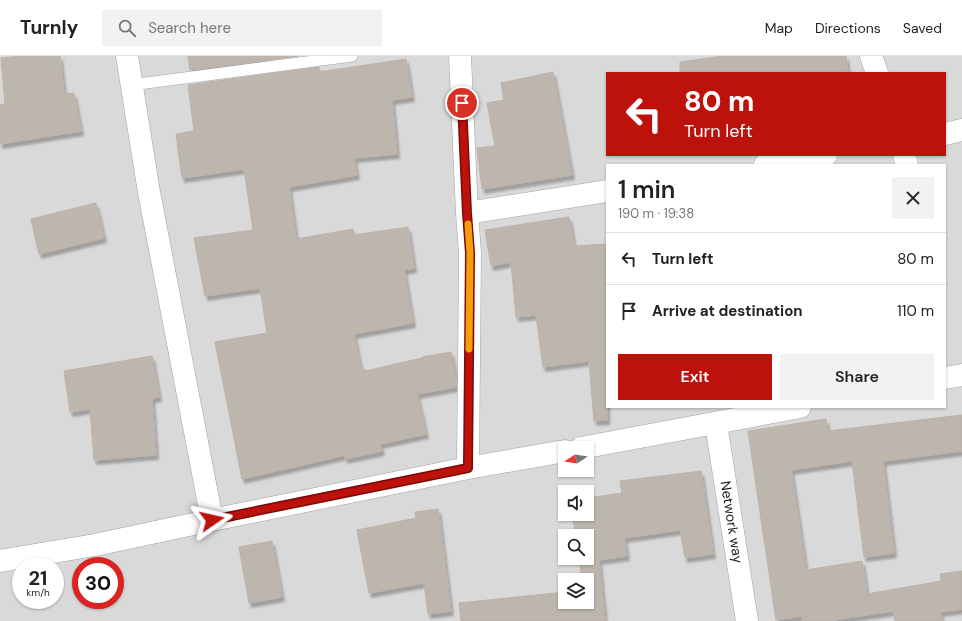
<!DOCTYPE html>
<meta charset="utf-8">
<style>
body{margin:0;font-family:"DM Sans",sans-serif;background:#f2f2f2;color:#222;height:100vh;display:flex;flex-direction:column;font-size:15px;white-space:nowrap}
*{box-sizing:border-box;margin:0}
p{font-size:13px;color:#767676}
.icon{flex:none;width:22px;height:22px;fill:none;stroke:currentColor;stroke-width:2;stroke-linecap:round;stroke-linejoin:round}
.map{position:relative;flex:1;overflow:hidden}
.side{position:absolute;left:606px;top:108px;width:340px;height:244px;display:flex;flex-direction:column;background:#fff;border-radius:0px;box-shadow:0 1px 3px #0004}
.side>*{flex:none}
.top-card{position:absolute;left:606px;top:16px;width:340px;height:84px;border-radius:0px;box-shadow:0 1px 3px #0004;background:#bd110b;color:#fff;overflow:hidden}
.needle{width:26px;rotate:258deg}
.controls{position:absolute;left:558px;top:385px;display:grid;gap:8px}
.controls a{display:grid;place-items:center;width:36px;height:36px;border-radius:0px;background:#fff;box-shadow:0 1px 3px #0004;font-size:20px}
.speed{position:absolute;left:12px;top:501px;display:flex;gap:8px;font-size:20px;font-weight:700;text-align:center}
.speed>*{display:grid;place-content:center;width:52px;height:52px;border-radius:50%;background:#fff;box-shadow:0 1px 3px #0004;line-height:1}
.speed small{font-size:10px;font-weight:400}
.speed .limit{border:6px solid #d22;background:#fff;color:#111}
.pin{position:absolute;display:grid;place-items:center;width:34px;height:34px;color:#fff;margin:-17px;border:2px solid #fff;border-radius:50%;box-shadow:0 1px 4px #0007}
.me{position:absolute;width:44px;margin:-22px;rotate:79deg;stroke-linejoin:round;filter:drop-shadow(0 0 3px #0008)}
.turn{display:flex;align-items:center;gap:14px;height:84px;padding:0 12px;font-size:18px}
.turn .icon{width:52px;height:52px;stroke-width:2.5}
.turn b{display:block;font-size:28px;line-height:34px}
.round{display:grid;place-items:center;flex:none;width:42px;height:42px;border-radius:0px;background:#f2f2f2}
.head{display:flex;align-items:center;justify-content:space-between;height:68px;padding:0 12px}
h1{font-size:24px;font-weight:600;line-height:30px}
.action{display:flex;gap:8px;margin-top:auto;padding:8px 12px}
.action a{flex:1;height:46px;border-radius:0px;background:#bd110b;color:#fff;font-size:16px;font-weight:600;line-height:46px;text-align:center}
.action a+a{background:#f2f2f2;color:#222}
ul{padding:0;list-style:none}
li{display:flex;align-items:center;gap:12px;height:52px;padding:0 12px;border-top:1px solid #e0e0e0}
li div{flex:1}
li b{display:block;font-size:15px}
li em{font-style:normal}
header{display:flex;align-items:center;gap:24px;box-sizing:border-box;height:56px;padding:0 20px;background:#fff;border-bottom:1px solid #e0e0e0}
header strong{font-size:19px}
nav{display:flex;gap:22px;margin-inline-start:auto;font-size:14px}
.search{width:280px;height:36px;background:#f2f2f2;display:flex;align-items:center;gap:10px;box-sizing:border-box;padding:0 14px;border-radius:0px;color:#767676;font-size:15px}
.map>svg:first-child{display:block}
.residential{fill:#dad9d9;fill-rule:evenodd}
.building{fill:#bdb6af;stroke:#beb1a6;filter:url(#shadow)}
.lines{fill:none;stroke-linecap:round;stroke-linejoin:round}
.service-casing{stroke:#a3a3a3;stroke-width:12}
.minor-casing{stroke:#a3a3a3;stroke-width:23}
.service{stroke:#fff;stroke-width:11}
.minor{stroke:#fff;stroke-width:22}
.route-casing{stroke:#7b0b07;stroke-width:10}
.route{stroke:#bd110b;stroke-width:7}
.slow{stroke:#f59e0b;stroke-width:7}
.labels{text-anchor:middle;stroke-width:3;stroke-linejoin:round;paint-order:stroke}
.street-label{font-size:14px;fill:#1c1c1c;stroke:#fff}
</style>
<header>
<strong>Turnly</strong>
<div class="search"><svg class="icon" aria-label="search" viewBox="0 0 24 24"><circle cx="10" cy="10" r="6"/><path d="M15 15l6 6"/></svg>Search here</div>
<nav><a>Map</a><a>Directions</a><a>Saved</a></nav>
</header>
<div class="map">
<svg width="962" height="565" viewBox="0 0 962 565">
<defs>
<filter id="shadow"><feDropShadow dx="2.5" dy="4.5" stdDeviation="1" flood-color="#0004"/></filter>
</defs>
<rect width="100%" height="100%" fill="#edeae2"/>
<!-- residential -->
<path class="residential" d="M 0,0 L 962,0 L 962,565 L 0,565 ZM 607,17 L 945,17 L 945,99 L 607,99 ZM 607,109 L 945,109 L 945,351 L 607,351 ZM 565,392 L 587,392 L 587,414 L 565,414 ZM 565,436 L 587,436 L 587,458 L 565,458 ZM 565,480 L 587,480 L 587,502 L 565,502 ZM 21,510 L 55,510 L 55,544 L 21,544 ZM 81,510 L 115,510 L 115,544 L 81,544 ZM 565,524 L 587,524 L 587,546 L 565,546 Z"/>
<!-- building -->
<path class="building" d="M 23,0 L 60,0 L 64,38 L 74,37 L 81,75 L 0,88 L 0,49 L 5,48 L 1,2 Z
M 188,0 L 298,0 L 190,14 Z
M 722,0 L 846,0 L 848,17 L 680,17 L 680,6 Z
M 406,3 L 412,41 L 392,44 L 397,98 L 354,102 L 357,119 L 289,131 L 296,183 L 353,173 L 354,179 L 408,171 L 414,212 L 404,214 L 413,267 L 354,278 L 361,314 L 365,313 L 365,315 L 422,302 L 422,301 L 451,296 L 456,324 L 456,331 L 417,338 L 426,378 L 380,388 L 382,395 L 345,403 L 345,399 L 242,423 L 215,286 L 267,277 L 260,232 L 205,240 L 194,182 L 253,174 L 244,113 L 182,122 L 176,78 L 194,75 L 188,29 L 319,11 L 319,16 Z
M 553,16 L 572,119 L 482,133 L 477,92 L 495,90 L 487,47 L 504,44 L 501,27 Z
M 96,147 L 104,182 L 39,198 L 31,163 Z
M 569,161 L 574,190 L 607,188 L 607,364 L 594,365 L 589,305 L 543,311 L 536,259 L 516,261 L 511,206 L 491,210 L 485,174 Z
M 152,300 L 159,341 L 152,342 L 156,399 L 94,404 L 90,353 L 70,356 L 64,315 Z
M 962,359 L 962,395 L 883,405 L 894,497 L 864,501 L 852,405 L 791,414 L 806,514 L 862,505 L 867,538 L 941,525 L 940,518 L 962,515 L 962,553 L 940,556 L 942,565 L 895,565 L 893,555 L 827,565 L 803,565 L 802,560 L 776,564 L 748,375 L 826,363 L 828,375 Z
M 701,415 L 713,498 L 685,502 L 680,474 L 624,482 L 627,500 L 599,504 L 605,565 L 461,565 L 459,547 L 565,536 L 565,546 L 587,546 L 587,524 L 582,524 L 579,502 L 587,502 L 587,480 L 576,480 L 572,458 L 587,458 L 587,442 L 622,437 L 620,425 Z
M 438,453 L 451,555 L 428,558 L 424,527 L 369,537 L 357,474 L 416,462 L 415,456 Z
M 272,485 L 282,541 L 249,547 L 239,491 Z"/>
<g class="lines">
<defs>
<path id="service" d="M 131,29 L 352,0"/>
<path id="minor" d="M 127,0 L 149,136 L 212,464
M 460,0 L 467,157 L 470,197 L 468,412
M 871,0 L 877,17
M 945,78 L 962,74
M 904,99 L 907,109
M 765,109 L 826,99
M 467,157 L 607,135
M 945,322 L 962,319
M 716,368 L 747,565
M 581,392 L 800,351
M 0,505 L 95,489 L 212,464 L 468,412 L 565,395"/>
</defs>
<!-- service casing -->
<use href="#service" class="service-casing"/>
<!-- minor casing -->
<use href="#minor" class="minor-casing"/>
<!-- service -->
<use href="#service" class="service"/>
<!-- minor -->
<use href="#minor" class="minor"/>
</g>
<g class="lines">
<defs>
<path id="route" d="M 212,464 L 468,412 L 470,197 L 467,157 L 462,47"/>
</defs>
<!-- route casing -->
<use href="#route" class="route-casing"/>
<!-- route -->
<use href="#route" class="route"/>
<!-- slow -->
<path class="slow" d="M 468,168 L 470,197 L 469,293"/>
</g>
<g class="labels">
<!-- street labels -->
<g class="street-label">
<text transform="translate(732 466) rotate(81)" y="5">Network way</text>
</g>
</g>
</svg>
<div class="controls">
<a><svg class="needle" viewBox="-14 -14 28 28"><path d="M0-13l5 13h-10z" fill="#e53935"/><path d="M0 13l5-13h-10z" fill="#767676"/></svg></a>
<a><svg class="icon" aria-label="sound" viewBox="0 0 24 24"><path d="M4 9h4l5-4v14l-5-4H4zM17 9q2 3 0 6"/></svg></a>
<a><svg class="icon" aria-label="search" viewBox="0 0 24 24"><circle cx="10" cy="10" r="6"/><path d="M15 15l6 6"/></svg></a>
<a><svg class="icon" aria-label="layers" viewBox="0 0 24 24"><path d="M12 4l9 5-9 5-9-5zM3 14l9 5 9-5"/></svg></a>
</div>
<div class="speed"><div>21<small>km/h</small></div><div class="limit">30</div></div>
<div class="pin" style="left:462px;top:47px;background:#d93025"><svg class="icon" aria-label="arrive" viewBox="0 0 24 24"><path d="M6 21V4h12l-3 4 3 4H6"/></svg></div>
<svg class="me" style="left:212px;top:464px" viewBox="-20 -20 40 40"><path d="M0-17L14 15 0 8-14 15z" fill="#bd110b" stroke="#fff" stroke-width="4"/></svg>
<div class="top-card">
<div class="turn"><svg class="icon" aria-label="left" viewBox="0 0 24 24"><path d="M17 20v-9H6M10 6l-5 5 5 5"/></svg><div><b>80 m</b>Turn left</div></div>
</div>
<section class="side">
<div class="head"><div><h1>1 min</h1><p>190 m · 19:38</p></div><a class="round"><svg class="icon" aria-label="close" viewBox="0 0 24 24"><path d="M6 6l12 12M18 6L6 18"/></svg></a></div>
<ul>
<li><svg class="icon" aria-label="left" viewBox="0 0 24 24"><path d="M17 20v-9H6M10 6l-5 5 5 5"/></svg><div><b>Turn left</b></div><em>80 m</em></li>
<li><svg class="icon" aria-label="arrive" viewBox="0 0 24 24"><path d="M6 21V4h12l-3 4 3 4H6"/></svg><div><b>Arrive at destination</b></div><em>110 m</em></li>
</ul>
<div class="action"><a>Exit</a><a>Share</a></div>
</section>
</div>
